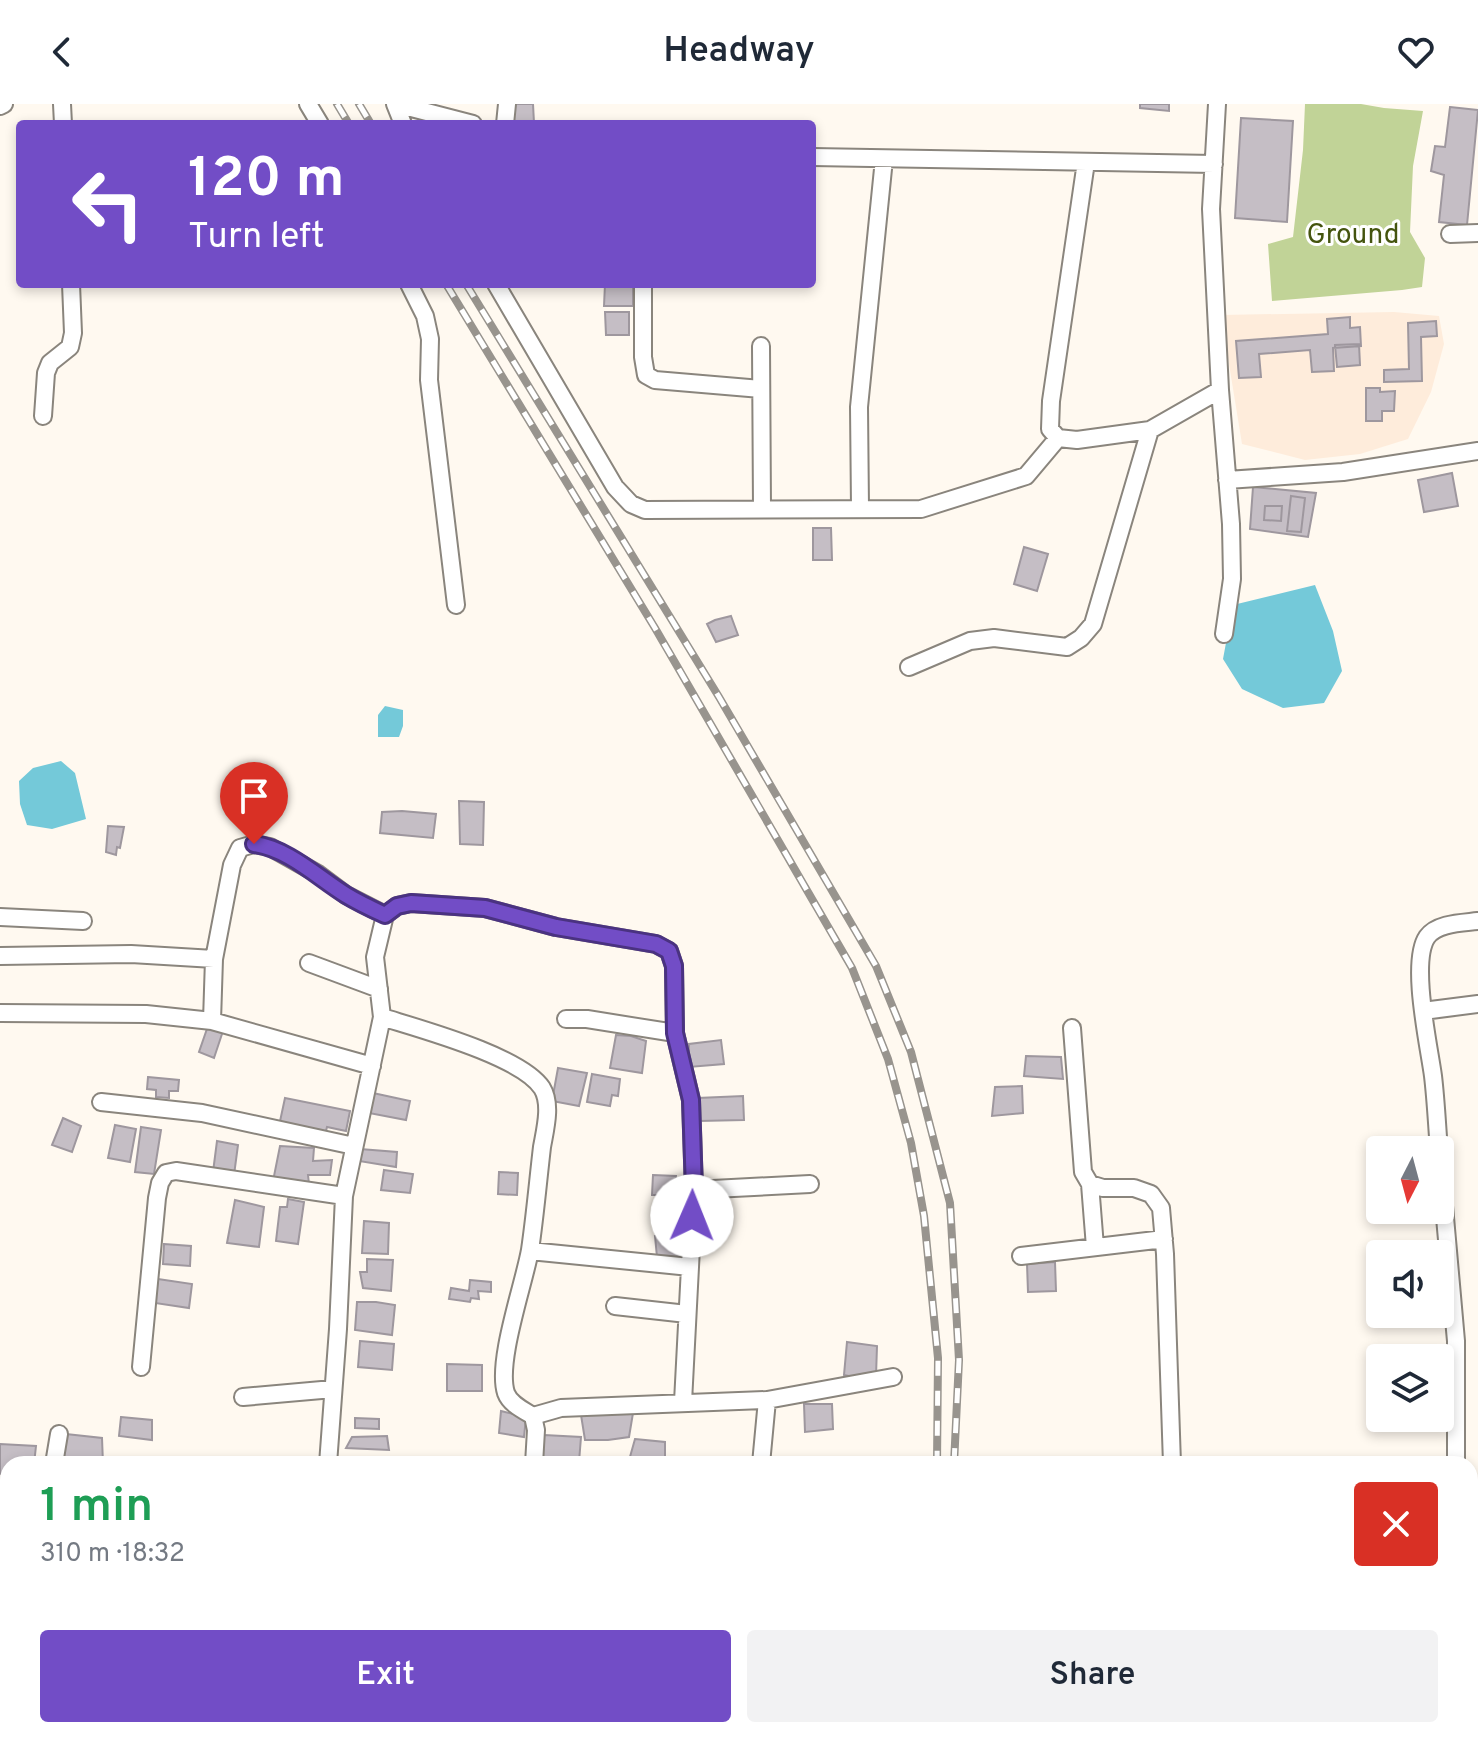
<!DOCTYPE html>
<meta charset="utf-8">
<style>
body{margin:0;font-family:Overpass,sans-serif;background:#f2f2f3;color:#1f2937;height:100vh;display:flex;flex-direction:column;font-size:30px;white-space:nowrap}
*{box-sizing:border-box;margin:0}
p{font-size:26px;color:#747a83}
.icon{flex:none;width:44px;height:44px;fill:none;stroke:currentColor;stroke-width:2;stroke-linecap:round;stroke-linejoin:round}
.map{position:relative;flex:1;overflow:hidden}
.sheet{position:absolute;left:0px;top:1352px;width:1478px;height:282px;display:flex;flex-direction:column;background:#fff;border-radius:24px 24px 0 0;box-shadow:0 4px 12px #0003}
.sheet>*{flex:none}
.top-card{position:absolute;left:16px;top:16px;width:800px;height:168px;border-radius:8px;box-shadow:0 4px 12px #0003;background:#724dc6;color:#fff;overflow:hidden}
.needle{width:52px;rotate:186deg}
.buttons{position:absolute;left:1366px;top:1032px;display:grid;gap:16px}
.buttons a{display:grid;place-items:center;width:88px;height:88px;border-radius:8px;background:#fff;box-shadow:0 4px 12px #0003;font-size:40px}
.pin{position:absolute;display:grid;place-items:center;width:68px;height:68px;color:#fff;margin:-82px -34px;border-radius:50% 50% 50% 0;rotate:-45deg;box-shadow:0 0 8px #0007}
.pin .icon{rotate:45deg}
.me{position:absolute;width:88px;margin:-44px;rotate:1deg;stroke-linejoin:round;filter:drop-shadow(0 0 6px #0008)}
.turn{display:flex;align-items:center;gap:28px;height:168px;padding:0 40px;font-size:36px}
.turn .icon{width:104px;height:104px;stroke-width:2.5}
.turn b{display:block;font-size:56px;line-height:68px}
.round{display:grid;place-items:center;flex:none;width:84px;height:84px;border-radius:8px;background:#f2f2f3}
.headline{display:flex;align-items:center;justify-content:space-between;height:136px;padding:0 40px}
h1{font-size:48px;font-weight:600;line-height:60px;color:#1e9e55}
.action{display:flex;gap:16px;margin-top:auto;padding:16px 40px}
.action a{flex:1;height:92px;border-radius:8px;background:#724dc6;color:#fff;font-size:32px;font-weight:600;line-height:92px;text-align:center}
.action a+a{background:#f2f2f3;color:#1f2937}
header{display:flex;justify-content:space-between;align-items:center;height:104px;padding:0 40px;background:#fff;font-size:36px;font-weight:600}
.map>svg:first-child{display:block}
.education{fill:#feecdb}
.green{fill:#c1d397}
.water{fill:#74c9d9}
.building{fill:#c5bec5;stroke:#9e979e;stroke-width:2}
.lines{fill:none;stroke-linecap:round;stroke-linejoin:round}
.minor-casing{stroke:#8a857d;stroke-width:20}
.minor{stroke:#fff;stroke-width:16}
.rail-casing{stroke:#98948e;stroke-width:8}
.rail{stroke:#fff;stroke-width:5;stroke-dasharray:15;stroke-linecap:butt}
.route-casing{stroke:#4a3281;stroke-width:20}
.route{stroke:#724dc6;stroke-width:14}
.labels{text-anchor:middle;stroke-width:6;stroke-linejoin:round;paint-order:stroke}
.park-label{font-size:28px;fill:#44540e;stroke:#fff}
</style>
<header><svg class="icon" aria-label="back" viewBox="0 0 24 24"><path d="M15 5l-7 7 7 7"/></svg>Headway<svg class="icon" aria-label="heart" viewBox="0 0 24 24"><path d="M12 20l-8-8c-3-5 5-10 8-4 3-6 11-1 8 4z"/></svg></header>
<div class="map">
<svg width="1478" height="1633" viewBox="0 0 1478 1633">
<rect width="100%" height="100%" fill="#fff9f0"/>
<!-- education -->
<path class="education" d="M 1394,208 L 1439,212 L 1444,240 L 1431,288 L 1408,335 L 1360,350 L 1305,356 L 1242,340 L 1221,211 Z"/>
<!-- green -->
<path class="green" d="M 1305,0 L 1361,0 L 1384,4 L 1423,7 L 1413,62 L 1410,128 L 1425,154 L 1422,183 L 1402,186 L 1272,197 L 1268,140 L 1293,133 L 1303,46 Z"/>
<!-- water -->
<path class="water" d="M 1315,481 L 1333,527 L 1342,567 L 1324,599 L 1283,604 L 1242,585 L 1223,555 L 1233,501 Z
M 385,602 L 403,606 L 403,622 L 399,633 L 378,633 L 378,611 Z
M 61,657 L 75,669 L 86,715 L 52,725 L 27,721 L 20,700 L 19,677 L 33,664 Z"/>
<!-- building -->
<path class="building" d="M 513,0 L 533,0 L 534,19 L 513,18 Z
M 1140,0 L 1169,0 L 1169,7 L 1140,4 Z
M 1450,3 L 1478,6 L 1467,121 L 1439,118 L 1444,71 L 1431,67 L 1435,42 L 1445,43 Z
M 1241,14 L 1293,17 L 1287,118 L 1235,114 Z
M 605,180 L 633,181 L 633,202 L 604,202 Z
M 605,208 L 629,208 L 629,231 L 606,231 Z
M 1350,213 L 1350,224 L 1360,223 L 1361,242 L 1333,244 L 1334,267 L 1312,268 L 1310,246 L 1259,250 L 1261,273 L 1239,274 L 1236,237 L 1328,230 L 1327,215 Z
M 1436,217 L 1437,232 L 1421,233 L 1422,277 L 1384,278 L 1384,266 L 1409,265 L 1408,219 Z
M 1359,240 L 1360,261 L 1337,263 L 1335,241 Z
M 1366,284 L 1380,284 L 1380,288 L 1395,287 L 1394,307 L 1382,307 L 1382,317 L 1366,317 Z
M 1452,369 L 1458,402 L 1424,408 L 1418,376 Z
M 1253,383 L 1316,389 L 1308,433 L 1250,425 Z
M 1291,392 L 1305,394 L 1301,428 L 1287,427 Z
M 1265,402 L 1282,402 L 1281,417 L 1264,416 Z
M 813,424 L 831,424 L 832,456 L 813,456 Z
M 1024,443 L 1048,450 L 1037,487 L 1014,480 Z
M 731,512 L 738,531 L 716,538 L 707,520 L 715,516 Z
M 459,697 L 484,698 L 483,741 L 460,740 Z
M 402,707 L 436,710 L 433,734 L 380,729 L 382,708 Z
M 108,722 L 124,723 L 120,744 L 117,743 L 116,751 L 106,748 Z
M 209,919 L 224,924 L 214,954 L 199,948 Z
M 616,931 L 631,932 L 646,937 L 642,969 L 610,964 Z
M 721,936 L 724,960 L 689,963 L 689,940 Z
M 1026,952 L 1061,953 L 1063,975 L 1024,972 Z
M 558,964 L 587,969 L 579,1002 L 552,997 Z
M 592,970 L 620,975 L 618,992 L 612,991 L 610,1002 L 587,998 Z
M 148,973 L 179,976 L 178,987 L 169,987 L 169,994 L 156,993 L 156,986 L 147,985 Z
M 1022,982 L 1023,1009 L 992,1012 L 995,983 Z
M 373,989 L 410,997 L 406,1016 L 369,1009 Z
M 743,992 L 744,1016 L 699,1017 L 698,994 Z
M 285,994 L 350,1007 L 346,1027 L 327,1023 L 325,1031 L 279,1022 Z
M 63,1014 L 81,1022 L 72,1048 L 52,1041 Z
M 115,1021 L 136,1025 L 130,1058 L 108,1054 Z
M 141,1023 L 161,1026 L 154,1070 L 135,1068 Z
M 217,1037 L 238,1041 L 234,1071 L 213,1068 Z
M 280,1042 L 314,1044 L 313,1057 L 332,1056 L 330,1071 L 308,1071 L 309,1080 L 273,1077 Z
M 360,1045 L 397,1048 L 396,1063 L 359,1057 Z
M 384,1066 L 413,1070 L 410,1089 L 381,1086 Z
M 499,1068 L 518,1069 L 517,1091 L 498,1090 Z
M 653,1071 L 676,1072 L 675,1091 L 652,1091 Z
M 288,1095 L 304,1098 L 298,1140 L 276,1137 L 280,1103 L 287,1103 Z
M 235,1096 L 264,1103 L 259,1143 L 227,1139 Z
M 364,1117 L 389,1119 L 388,1150 L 362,1149 Z
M 655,1132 L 682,1133 L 681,1155 L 657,1153 Z
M 164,1140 L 191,1142 L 190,1162 L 163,1160 Z
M 367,1155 L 393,1156 L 391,1187 L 363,1184 L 360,1168 L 367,1168 Z
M 1055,1158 L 1056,1187 L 1028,1188 L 1027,1160 Z
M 158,1175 L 192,1180 L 189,1204 L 155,1199 Z
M 470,1176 L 491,1178 L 491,1188 L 478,1187 L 479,1195 L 471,1194 L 470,1198 L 449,1195 L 451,1184 L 469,1187 Z
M 357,1198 L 376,1198 L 395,1201 L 392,1231 L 355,1226 Z
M 360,1237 L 394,1240 L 392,1266 L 358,1263 Z
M 847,1238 L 877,1242 L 876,1272 L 863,1275 L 844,1271 Z
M 447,1260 L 482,1261 L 482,1287 L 447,1287 Z
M 804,1300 L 832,1300 L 833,1325 L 805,1328 Z
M 501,1307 L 526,1313 L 524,1333 L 499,1329 Z
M 633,1309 L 629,1333 L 608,1336 L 585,1336 L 581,1311 Z
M 121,1313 L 152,1316 L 152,1336 L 119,1332 Z
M 355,1314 L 379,1315 L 379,1325 L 355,1324 Z
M 66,1330 L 102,1334 L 103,1360 L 63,1360 Z
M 544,1331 L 581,1333 L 579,1358 L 539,1359 Z
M 387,1332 L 389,1346 L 346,1344 L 352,1333 Z
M 635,1335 L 665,1338 L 665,1360 L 628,1360 Z
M 0,1340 L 36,1342 L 34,1360 L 8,1360 L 8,1371 L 0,1370 Z
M 437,1626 L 464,1626 L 463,1633 L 436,1633 Z
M 511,1626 L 544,1626 L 544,1633 L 510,1633 Z
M 862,1626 L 890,1626 L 889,1633 L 861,1633 Z
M 1064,1626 L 1102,1626 L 1102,1633 L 1063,1633 Z"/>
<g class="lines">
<defs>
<path id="minor" d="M 62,0 L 63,20
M 308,0 L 320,20
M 395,0 L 403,20
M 396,0 L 473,20
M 0,2 L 4,0
M 505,20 L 507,0
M 812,53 L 1214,60
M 1086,58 L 1051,297 L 1050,325 L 1058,334 L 1077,336 L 1150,326
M 1450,130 L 1478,129
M 409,180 L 425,212 L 430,235 L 429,276 L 456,501
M 496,180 L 615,383 L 631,400 L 645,406 L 921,405 L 1026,372 L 1058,334
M 643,180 L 643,253 L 646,271 L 655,276 L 761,285
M 761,242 L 762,405
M 1220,286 L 1231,420 L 1232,475 L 1224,530
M 43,312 L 46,269 L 50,259 L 70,243 L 73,229 L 71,180
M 1227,376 L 1343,368 L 1478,347
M 860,404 L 859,303 L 884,55
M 909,563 L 970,537 L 994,534 L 1067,543 L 1081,534 L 1093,520 L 1150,326 L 1220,286 L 1211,105 L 1217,0
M 0,813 L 83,817
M 0,852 L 131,850 L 214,855
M 309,859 L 379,885
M 1423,907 L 1478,900
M 0,909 L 146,910 L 212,917
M 382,913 L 375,853 L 385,811 L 397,802 L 411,799 L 485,804 L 556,823 L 656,840 L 669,847 L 674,862 L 675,929 L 587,915 L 566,915
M 1072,924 L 1083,1068 L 1090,1080 L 1103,1084 L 1134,1084 L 1151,1090 L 1161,1104 L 1165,1150 L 1172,1360
M 675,929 L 691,996 L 694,1086 L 683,1298
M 372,962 L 212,917 L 214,855 L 232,761 L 240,744 L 254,740 L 270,743 L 318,770 L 346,791 L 385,811
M 101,998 L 202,1009 L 354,1042
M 1439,1046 C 1437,1022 1436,997 1433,972 C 1429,942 1410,858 1427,833 C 1437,819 1462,819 1478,817
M 1440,1057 L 1456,1237 L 1456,1360
M 1090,1080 L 1095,1143
M 694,1086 L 810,1080
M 530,1147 L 690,1163
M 1021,1152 L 1164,1135
M 615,1202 L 687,1210
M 141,1263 L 157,1094 L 160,1079 L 166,1069 L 176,1067 L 344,1092
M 243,1293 L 333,1285
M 533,1312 L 561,1304 L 767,1296 L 893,1273
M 54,1360 L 59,1330
M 328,1360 L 338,1225 L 344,1092 L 382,913 C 420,925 521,952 542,984 C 552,1000 545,1026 542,1043 C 538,1077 535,1112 530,1146 C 524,1180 496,1258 506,1289 C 510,1300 523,1306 533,1312 L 536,1326 L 534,1360
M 761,1360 L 767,1296
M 1470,1471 L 1478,1470
M 0,1497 L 8,1499
M 3,1633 L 8,1599
M 306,1633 L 306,1626
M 587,1633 L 592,1626
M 805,1633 L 805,1626
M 1239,1633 L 1239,1626"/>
</defs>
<!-- minor casing -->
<use href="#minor" class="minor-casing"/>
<!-- minor -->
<use href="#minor" class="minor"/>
<defs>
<path id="rail" d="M 337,0 L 349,20
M 359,0 L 371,20
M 446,180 L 655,524 L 852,864 L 888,955 L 911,1039 L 924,1112 L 938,1254 L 937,1360
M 466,180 L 719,593 L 876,862 L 911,948 L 950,1099 L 959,1256 L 954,1360
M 914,1633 L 915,1626
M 934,1633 L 934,1626"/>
</defs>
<!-- rail casing -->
<use href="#rail" class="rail-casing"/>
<!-- rail -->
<use href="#rail" class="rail"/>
</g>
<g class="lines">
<defs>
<path id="route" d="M 254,740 C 289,745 317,773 346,791 C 359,799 372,805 385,811 L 397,802 L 411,799 L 485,804 L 556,823 L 656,840 L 669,847 L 674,862 L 675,929 L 691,996 L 694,1086 L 692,1112"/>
</defs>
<!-- route casing -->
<use href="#route" class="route-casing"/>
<!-- route -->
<use href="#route" class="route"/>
</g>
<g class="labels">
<!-- park labels -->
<g class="park-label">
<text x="1353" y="139">Ground</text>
</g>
</g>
</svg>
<div class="buttons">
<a><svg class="needle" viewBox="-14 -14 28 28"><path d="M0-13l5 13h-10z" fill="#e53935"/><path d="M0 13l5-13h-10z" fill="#747a83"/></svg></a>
<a><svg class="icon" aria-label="sound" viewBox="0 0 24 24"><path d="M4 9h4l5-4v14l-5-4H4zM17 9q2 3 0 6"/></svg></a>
<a><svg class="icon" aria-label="layers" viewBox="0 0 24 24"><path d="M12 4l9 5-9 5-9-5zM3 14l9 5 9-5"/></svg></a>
</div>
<div class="pin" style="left:254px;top:740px;background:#d93025"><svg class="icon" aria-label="arrive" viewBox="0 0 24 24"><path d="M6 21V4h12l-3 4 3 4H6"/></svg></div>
<svg class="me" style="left:692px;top:1112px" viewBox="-20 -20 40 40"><circle r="19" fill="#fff"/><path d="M0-13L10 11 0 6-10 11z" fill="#724dc6"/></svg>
<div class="top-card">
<div class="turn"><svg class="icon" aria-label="left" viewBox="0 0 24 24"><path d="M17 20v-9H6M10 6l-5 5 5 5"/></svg><div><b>120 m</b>Turn left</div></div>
</div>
<section class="sheet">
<div class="headline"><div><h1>1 min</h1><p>310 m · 18:32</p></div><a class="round" style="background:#d93025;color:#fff"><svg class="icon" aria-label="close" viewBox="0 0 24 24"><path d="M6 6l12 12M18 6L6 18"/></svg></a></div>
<div class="action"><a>Exit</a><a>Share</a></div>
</section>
</div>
